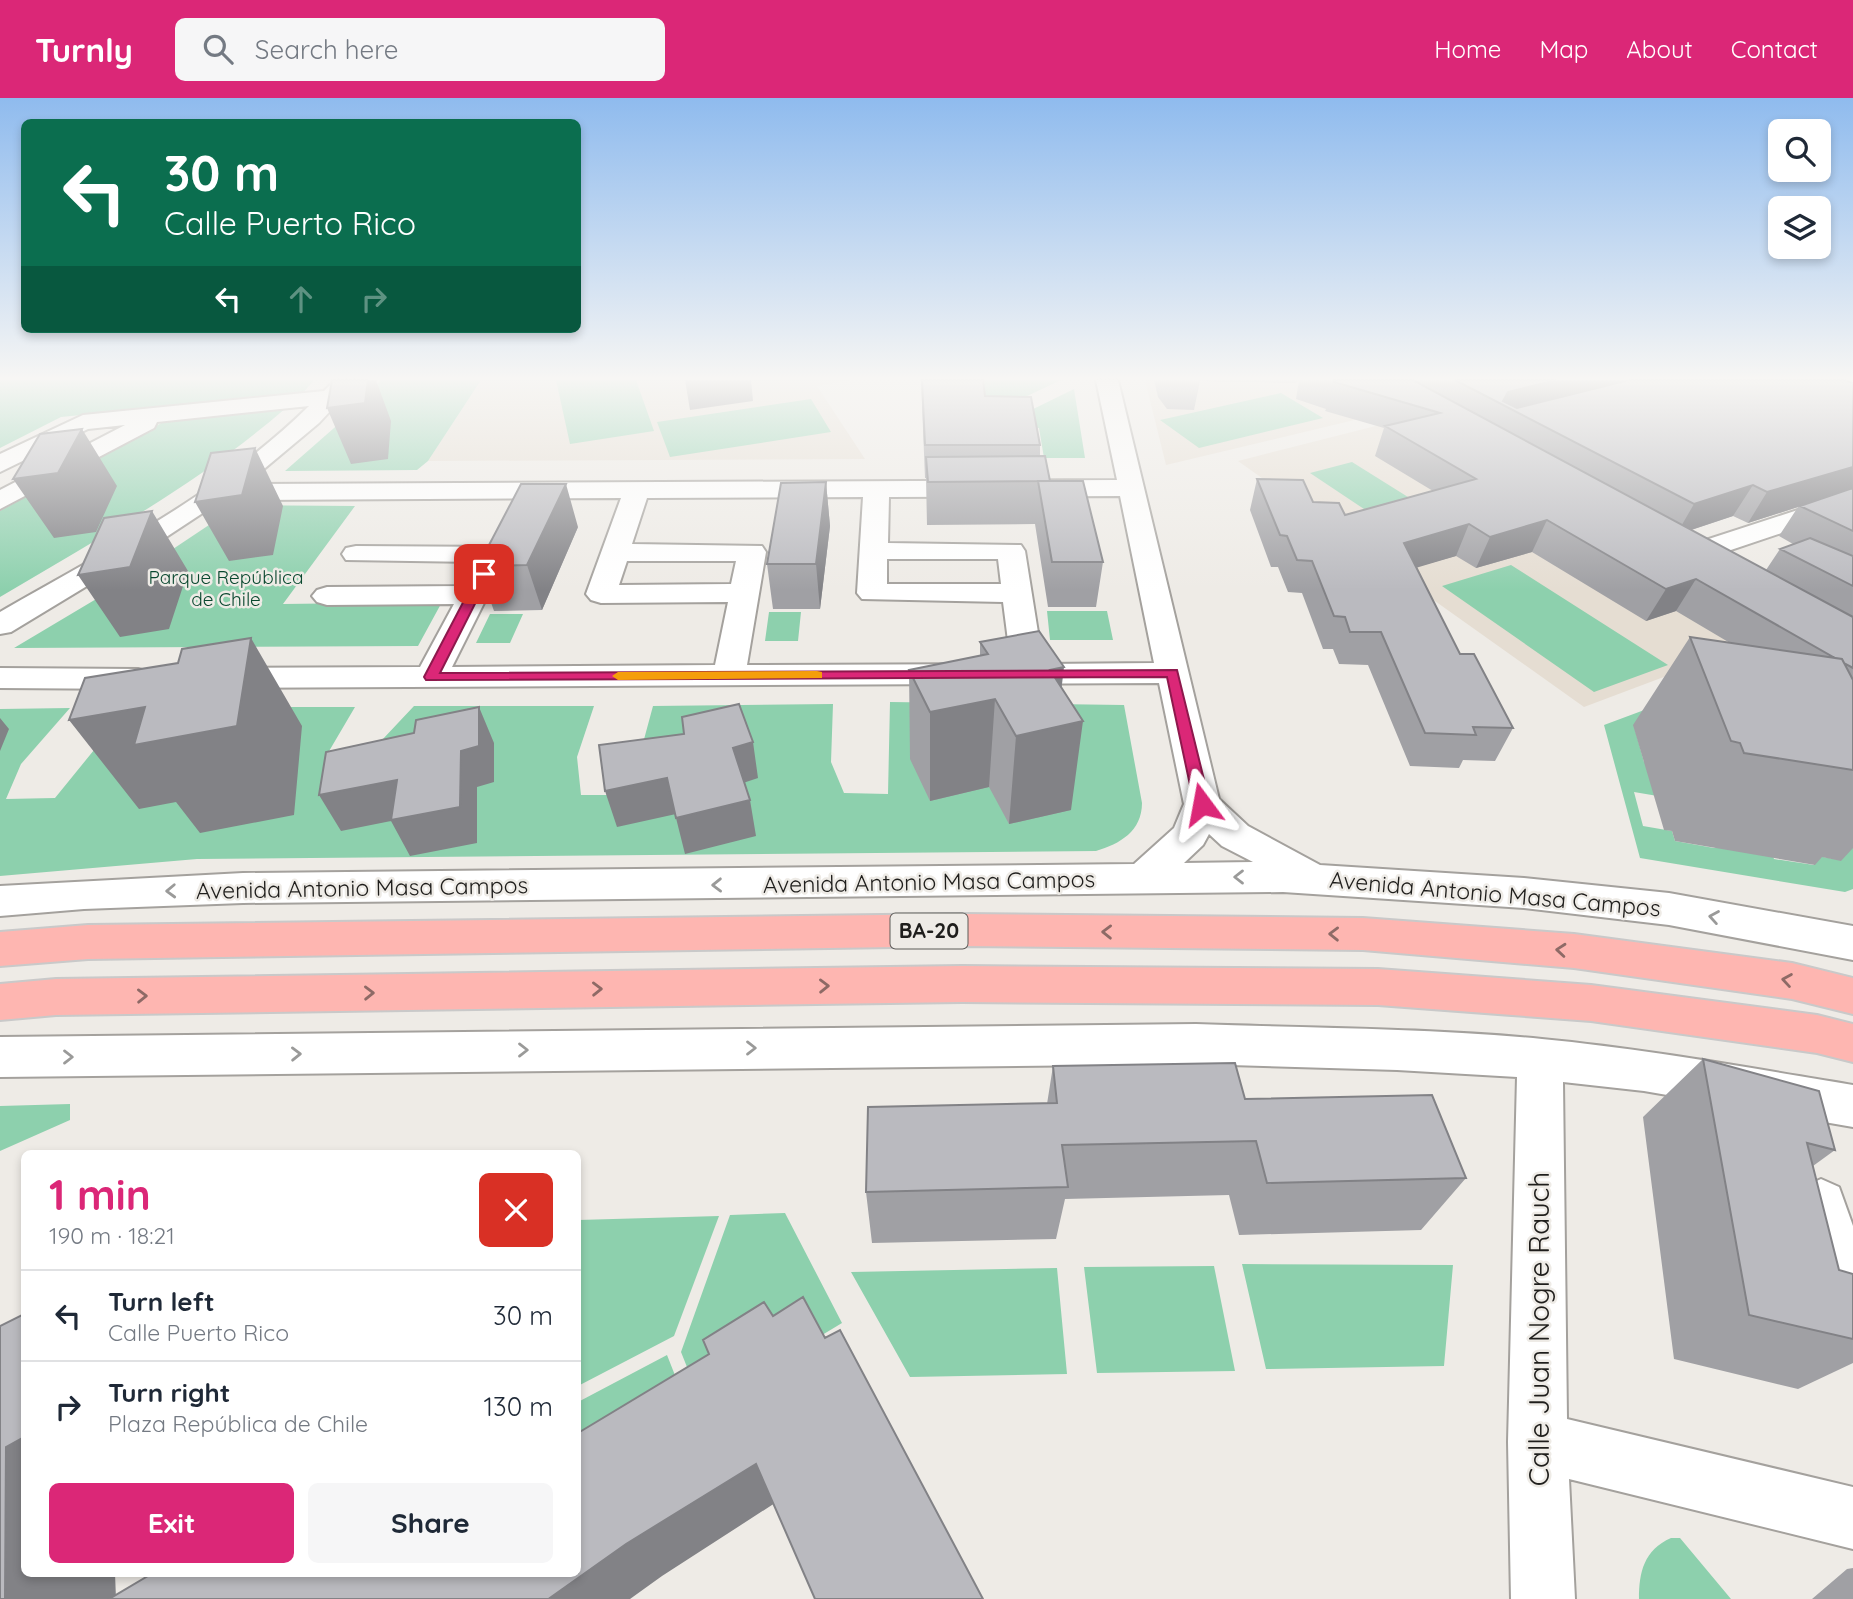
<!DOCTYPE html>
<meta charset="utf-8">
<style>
body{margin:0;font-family:Quicksand,sans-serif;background:#f6f6f7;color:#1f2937;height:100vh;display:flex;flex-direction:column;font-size:26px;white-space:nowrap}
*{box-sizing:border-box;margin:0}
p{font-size:23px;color:#747a83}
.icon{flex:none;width:38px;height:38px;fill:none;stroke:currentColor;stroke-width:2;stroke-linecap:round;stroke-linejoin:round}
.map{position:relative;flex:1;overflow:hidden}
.sheet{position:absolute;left:21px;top:1052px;width:560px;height:427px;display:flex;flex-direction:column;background:#fff;border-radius:10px;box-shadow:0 4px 10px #0003}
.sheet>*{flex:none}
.hud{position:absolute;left:21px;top:21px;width:560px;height:214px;border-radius:10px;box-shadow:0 4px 10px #0003;background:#0b6e4f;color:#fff;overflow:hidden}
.fabs{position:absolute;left:1768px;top:21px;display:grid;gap:14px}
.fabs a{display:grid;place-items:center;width:63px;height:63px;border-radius:10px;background:#fff;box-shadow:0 4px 10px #0003;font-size:35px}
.pin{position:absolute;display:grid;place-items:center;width:60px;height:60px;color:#fff;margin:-30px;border-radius:14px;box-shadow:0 4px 10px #0006}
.me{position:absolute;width:77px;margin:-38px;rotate:347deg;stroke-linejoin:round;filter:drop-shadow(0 0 5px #0008)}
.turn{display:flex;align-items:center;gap:24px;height:147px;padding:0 28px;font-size:32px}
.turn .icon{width:91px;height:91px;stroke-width:2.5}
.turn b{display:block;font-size:49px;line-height:60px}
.lanes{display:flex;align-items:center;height:66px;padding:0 28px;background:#0003;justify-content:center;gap:35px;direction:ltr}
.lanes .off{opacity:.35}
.round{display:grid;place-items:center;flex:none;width:74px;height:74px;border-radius:10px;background:#f6f6f7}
.overview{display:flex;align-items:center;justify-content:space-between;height:119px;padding:0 28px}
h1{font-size:42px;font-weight:700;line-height:52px;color:#db2777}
.primary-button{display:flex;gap:14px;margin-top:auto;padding:14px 28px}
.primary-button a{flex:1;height:80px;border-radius:10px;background:#db2777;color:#fff;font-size:28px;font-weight:700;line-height:80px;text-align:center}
.primary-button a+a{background:#f6f6f7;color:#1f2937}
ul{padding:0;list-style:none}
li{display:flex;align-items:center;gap:21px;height:91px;padding:0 28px;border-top:2px solid #e0e1e3}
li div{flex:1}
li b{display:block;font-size:26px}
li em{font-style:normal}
header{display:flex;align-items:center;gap:42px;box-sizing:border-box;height:98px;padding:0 35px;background:#db2777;color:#fff}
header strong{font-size:33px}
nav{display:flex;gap:38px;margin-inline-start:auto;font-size:24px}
.search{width:490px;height:63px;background:#f6f6f7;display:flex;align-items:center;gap:18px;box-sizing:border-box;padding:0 24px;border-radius:10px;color:#747a83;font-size:26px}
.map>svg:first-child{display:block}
.built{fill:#e5ddd2}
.green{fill:#8dd0ad;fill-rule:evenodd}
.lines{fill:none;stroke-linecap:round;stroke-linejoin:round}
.minor-casing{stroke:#a4a19d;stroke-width:4}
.highway-casing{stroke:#c9c9c9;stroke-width:4}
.minor{fill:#fff;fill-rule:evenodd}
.highway{fill:#feb6b1;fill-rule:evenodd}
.wall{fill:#a0a0a4;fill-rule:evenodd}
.shaded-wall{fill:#828286}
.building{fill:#bababf;stroke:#828286;stroke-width:2}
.oneway{stroke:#9a9a99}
.oneway2{stroke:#8e6a66}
.route{fill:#db2777;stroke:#8e194d;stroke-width:2}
.slow{fill:#f59e0b}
.labels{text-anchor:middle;stroke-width:5;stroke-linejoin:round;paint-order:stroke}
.far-park-label{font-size:19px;fill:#09482f;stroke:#eeebe6}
.shield{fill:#eeebe6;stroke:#5d5c59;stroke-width:2}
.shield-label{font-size:21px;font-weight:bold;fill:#1f1e1c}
.street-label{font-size:23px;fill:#1f1e1c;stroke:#eeebe6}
.near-street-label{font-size:28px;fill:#1f1e1c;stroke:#eeebe6}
</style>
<header>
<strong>Turnly</strong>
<div class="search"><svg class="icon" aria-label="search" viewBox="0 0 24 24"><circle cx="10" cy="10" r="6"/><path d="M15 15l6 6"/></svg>Search here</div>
<nav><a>Home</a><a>Map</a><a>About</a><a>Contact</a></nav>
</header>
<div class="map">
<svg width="1853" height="1501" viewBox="0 0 1853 1501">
<rect width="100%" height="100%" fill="#eeebe6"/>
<!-- built -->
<path class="built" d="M 481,282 L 851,282 L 817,288 L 865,361 L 428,363 Z
M 1145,282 L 1337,282 L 1396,312 L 1166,367 Z
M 1411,319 L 1791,531 L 1584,609 L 1238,363 Z"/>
<!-- green -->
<path class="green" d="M 0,282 L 314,282 L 303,295 L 61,319 L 0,350 Z
M 381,282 L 481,282 L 428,363 L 417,372 L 285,373 L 342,323 Z
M 556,282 L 636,282 L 654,333 L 570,346 Z
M 971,282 L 1061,282 L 1002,310 L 982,313 Z
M 1074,291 L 1085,360 L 1044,360 L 1039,330 L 1007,330 L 1019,318 Z
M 1281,295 L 1323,320 L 1199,350 L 1160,322 Z
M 811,301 L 831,334 L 670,359 L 657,324 Z
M 287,309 C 200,385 99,440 0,499 L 0,413 L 167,322 Z
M 1352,364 L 1416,404 L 1373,417 L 1310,375 Z
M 239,407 L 355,408 L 283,506 L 442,504 L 418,548 L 14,550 L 113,491 Z
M 1511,467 L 1668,567 L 1594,594 L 1442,488 Z
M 1047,513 L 1107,513 L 1113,542 L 1050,542 Z
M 769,514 L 801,514 L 798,543 L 765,543 Z
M 490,516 L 523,516 L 510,545 L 476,545 Z
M 1714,586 L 1853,681 L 1853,791 L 1845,794 L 1640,760 L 1604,627 ZM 1634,628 L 1841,762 L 1811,757 L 1814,767 L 1774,761 L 1770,750 L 1714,750 L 1675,743 L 1672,733 L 1643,728 L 1634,694 L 1693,704 L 1644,664 Z
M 890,604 L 1124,607 L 1142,705 C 1142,733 1120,746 1096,753 L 197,761 L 0,778 L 0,611 L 70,610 L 21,666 L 6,701 L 55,700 L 129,609 L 355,609 L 325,660 L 320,698 L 334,693 L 414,608 L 594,608 L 577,659 L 581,697 L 629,697 L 653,608 L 833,606 L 831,664 L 844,695 L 888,696 Z
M 70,1006 L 70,1022 L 0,1053 L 0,1008 Z
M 785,1115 L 842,1225 L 703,1309 L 681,1254 L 730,1117 Z
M 719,1118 L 674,1238 L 578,1288 L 578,1122 Z
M 1242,1166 L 1453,1167 L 1444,1268 L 1266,1271 Z
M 1214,1168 L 1235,1273 L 1097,1275 L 1084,1169 Z
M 1057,1170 L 1067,1276 L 910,1279 L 851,1174 Z
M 667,1257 L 695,1328 L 578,1402 L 578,1304 Z
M 1671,1440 L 1680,1440 L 1731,1501 L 1639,1501 C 1639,1474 1644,1452 1671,1440 Z"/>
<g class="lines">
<defs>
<path id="minor" d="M 335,282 L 359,282 L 319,325 L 246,386 L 1117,382 L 1096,282 L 1118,282 L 1219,701 L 1248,728 L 1320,767 L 1524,780 L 1669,795 L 1853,828 L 1853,862 L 1669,827 L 1524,810 L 1283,794 L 243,805 L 84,811 L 0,818 L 0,788 L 243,775 L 1134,766 L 1174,730 L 1184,706 L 1159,585 L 223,590 L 211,587 L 207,580 L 211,573 L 223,570 L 420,569 L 454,506 L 327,507 L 317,504 L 312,498 L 317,492 L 327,489 L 463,488 L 476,464 L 346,462 L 342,456 L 346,450 L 356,448 L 505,449 L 509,455 L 452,569 L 715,567 L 728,504 L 601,505 L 591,502 L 586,496 L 621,400 L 252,402 L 227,399 L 148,451 L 11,534 L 0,536 L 0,514 C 106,453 221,395 309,308 L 157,324 L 154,330 L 0,411 L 0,392 L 125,327 L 88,331 L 0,374 L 0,356 L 83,317 L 324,293 ZM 1120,398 L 1154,565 L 1043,566 L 1025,453 L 1021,447 L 888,445 L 889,399 ZM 863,399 L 857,495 L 862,501 L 1003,504 L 1011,566 L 747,567 L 766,454 L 762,448 L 632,446 L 647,400 ZM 887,461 L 998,461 L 1001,486 L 887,486 ZM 627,463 L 736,463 L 731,486 L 619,487 ZM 1209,736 L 1222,748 L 1253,764 L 1184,765 L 1203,747 Z
M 1853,394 L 1853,411 L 1698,463 L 1688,465 L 1678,463 L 1674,457 L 1678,451 Z
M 0,570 L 138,571 L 150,574 L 154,581 L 150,588 L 138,591 L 0,590 Z
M 1196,926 C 1311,930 1427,930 1542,941 C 1646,951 1750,970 1853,987 L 1853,1029 L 1644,993 L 1563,984 L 1567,1321 L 1853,1389 L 1853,1451 L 1569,1381 L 1575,1501 L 1511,1501 L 1508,1344 L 1517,979 L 1397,972 L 1196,966 L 0,979 L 0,939 Z
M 1821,1081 L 1839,1089 L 1853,1128 L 1853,1249 L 1834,1241 L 1826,1222 L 1796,1106 L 1803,1089 Z"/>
<path id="highway" d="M 962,816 L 1363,820 L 1574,836 L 1792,865 L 1853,880 L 1853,916 L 1792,901 L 1574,870 L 1363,852 L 962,848 L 88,861 L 0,868 L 0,834 L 88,827 Z
M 962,868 L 1378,871 L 1591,887 L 1817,917 L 1853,926 L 1853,964 L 1817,955 L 1591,923 L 1378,907 L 962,904 L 56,917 L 0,922 L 0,886 L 56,881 Z"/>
</defs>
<!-- minor casing -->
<use href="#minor" class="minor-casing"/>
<!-- highway casing -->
<use href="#highway" class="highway-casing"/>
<!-- minor -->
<use href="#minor" class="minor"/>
<!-- highway -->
<use href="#highway" class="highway"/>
</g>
<!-- wall -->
<path class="wall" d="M 921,282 L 983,282 L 985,298 L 1040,347 L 1040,358 L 1050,383 L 1103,464 L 1096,509 L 1048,509 L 1035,426 L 927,427 L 926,380 L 925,380 Z
M 1154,282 L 1297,282 L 1296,285 L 1200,283 L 1194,312 L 1167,311 L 1158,299 Z
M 1299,282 L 1845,282 L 1853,285 L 1853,750 L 1841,763 L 1822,759 L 1815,767 L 1675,743 L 1672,733 L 1664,732 L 1633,627 L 1690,539 L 1730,545 L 1676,513 L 1646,523 L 1532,454 L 1476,470 L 1456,458 L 1416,469 L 1460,556 L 1513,630 L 1495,663 L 1463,662 L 1459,670 L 1410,668 L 1368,567 L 1339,566 L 1333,551 L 1323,551 L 1302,495 L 1288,494 L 1278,469 L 1271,469 L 1250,412 L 1257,381 L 1345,417 L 1433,393 L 1375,358 L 1384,330 L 1325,313 L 1326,311 L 1296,301 ZM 1798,409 L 1779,438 L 1793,446 L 1780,451 L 1766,472 L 1691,432 L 1733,418 L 1748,425 Z
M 826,384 L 830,428 L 820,511 L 773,511 L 767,466 Z
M 578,429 L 542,512 L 494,513 L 478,468 Z
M 980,544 L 1062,590 L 1071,712 L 1009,726 L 989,689 L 930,703 L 910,661 L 909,572 L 980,558 Z
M 1703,961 L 1835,1052 L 1813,1068 L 1839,1172 L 1853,1176 L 1853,1265 L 1798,1291 L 1674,1261 L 1643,1019 Z
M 1053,968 L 1245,1001 L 1466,1080 L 1421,1132 L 1239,1137 L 1229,1097 L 1065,1101 L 1056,1141 L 872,1145 L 866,1094 L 1047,1006 Z
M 1853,1470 L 1853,1501 L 1812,1501 L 1847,1471 Z"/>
<!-- shaded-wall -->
<path class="shaded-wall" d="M 368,282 L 376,282 L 391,323 L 388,361 L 351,366 L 327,310 Z
M 685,282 L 751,282 L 753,303 L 690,312 Z
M 1556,282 L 1657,282 L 1521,316 L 1501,306 L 1508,294 Z
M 82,331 L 117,388 L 96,434 L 54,440 L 13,381 Z
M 255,350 L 283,408 L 273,457 L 229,463 L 195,404 Z
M 1853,369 L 1853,392 L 1800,408 L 1798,409 L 1748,425 L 1767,394 Z
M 826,384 L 830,428 L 820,511 L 816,466 Z
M 566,386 L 578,429 L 542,512 L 527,467 Z
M 1753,387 L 1733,418 L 1676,437 L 1694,406 Z
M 152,413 L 188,473 L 169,531 L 120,539 L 78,477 Z
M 1547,422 L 1532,454 L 1476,470 L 1490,439 Z
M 1469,426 L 1456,458 L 1392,477 L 1404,445 Z
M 1696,481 L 1676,513 L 1646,523 L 1666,491 Z
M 251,540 L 302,628 L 294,717 L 200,735 L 176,704 L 139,711 L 69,622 Z
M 1064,569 L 1057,629 L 1083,623 L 1071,712 L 1009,726 L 1016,638 L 1050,572 Z
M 995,601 L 989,689 L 930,703 L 930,614 Z
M 479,609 L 494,645 L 494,684 L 477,689 L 477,745 L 410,758 L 391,723 L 341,733 L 319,697 L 461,653 Z
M 0,620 L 9,631 L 0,653 Z
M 753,644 L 758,680 L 740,686 L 733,650 Z
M 667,680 L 676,716 L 617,729 L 605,693 Z
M 750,702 L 756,738 L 685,756 L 676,720 Z
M 24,1339 L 24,1475 L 115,1475 L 116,1501 L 5,1501 L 6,1349 Z
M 756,1366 L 775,1405 L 662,1478 L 630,1501 L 551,1501 L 550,1500 L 626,1446 Z"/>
<!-- building -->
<path class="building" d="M 332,282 L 368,282 L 365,305 L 327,310 Z
M 922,282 L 983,282 L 985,298 L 1031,299 L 1040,347 L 925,347 Z
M 1334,282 L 1413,282 L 1853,519 L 1853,570 L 1844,565 L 1842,561 L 1835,560 L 1696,481 L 1666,491 L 1547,422 L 1490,439 L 1469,426 L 1404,445 L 1460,556 L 1474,556 L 1513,630 L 1473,629 L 1476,637 L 1425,635 L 1381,534 L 1350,534 L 1345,519 L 1334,518 L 1312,463 L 1297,462 L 1287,438 L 1280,437 L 1257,381 L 1303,382 L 1313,404 L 1339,405 L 1345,417 L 1476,381 L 1385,328 L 1440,315 L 1334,284 L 1335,283 Z
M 1455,282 L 1556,282 L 1508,294 L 1503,303 L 1517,310 L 1629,282 L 1845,282 L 1853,285 L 1853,369 L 1767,394 L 1753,387 L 1694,406 Z
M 82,331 L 58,375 L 13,381 L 40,336 Z
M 255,350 L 242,397 L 195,404 L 211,355 Z
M 1045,358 L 1050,383 L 928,384 L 926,359 Z
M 1038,383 L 1083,383 L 1103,464 L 1052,464 Z
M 826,384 L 816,466 L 767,466 L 781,385 Z
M 521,386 L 566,386 L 527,467 L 478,468 Z
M 1853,390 L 1853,433 L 1800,408 Z
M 152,413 L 130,469 L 78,477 L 104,420 Z
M 1810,440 L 1853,458 L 1853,488 L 1780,451 Z
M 1039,533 L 1064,569 L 1050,572 L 1083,623 L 1016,638 L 995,601 L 930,614 L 909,572 L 988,556 L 980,544 Z
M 1690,539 L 1842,561 L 1853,582 L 1853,672 L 1744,655 L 1740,645 L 1731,643 Z
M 251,540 L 237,628 L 134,647 L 145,609 L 69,622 L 85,580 L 178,565 L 182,551 Z
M 739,606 L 753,644 L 733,650 L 750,702 L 676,720 L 667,680 L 605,693 L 599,647 L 684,636 L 682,619 Z
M 479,609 L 479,648 L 461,653 L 460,709 L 391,722 L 397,682 L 319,697 L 326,654 L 414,635 L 416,622 Z
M 1703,961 L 1819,993 L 1835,1052 L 1807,1045 L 1839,1172 L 1853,1176 L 1853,1241 L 1749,1217 Z
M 1235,965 L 1245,1001 L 1432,997 L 1466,1080 L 1267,1085 L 1256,1043 L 1062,1047 L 1068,1089 L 866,1094 L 868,1009 L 1057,1005 L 1053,968 Z
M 803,1199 L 825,1240 L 840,1232 L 983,1501 L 815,1501 L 756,1366 L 626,1446 L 550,1500 L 551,1501 L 109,1501 L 153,1475 L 578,1475 L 578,1335 L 709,1256 L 703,1242 L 764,1204 L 773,1218 Z
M 24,1216 L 24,1339 L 6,1349 L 5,1501 L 0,1501 L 0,1228 Z"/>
<!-- one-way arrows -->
<defs><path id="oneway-chevron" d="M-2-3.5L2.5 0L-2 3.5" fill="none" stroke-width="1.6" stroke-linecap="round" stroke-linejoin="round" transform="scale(1.75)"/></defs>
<g class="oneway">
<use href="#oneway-chevron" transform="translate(1239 779) rotate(-180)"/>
<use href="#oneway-chevron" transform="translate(717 787) rotate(179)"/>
<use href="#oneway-chevron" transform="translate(171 793) rotate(178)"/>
<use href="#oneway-chevron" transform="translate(1714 819) rotate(-170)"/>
<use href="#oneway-chevron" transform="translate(751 950)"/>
<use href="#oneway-chevron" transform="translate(523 952)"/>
<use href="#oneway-chevron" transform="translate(296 956) rotate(-1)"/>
<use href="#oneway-chevron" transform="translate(68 959)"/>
</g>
<g class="oneway2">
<use href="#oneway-chevron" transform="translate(1107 834) rotate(-179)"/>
<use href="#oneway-chevron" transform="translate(1334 836) rotate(-179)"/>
<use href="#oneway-chevron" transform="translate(1561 852) rotate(-175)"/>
<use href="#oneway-chevron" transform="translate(1787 882) rotate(-171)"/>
<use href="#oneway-chevron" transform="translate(824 888) rotate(-1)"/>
<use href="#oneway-chevron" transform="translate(597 891) rotate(-1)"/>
<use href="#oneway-chevron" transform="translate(369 895) rotate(-1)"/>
<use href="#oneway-chevron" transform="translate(142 898) rotate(-1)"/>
</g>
<!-- sky -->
<linearGradient id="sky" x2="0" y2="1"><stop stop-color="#8fbbee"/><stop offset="0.57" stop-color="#f7f6f4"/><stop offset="1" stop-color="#f7f6f4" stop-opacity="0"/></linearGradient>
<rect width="1853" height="492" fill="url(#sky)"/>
<!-- route -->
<path class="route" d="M 484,472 L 490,476 L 440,575 L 1177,572 L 1210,706 L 1202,711 L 1194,706 L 1167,579 L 426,582 L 424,579 L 478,476 Z"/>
<!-- slow -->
<path class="slow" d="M 817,573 L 822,574 L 822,580 L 618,582 L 612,578 L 618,574 Z"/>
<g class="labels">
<!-- far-park labels -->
<g class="far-park-label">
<text x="226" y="486">Parque República<tspan x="226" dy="22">de Chile</tspan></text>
</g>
<!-- shield labels -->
<rect class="shield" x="890.5" y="815.5" width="77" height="35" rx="5"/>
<g class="shield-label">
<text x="929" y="840">BA-20</text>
</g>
<!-- street labels -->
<g class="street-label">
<text transform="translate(929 784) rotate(-1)" y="8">Avenida Antonio Masa Campos</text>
<text transform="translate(362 790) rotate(-1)" y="8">Avenida Antonio Masa Campos</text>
<text transform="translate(1495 796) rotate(5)" y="8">Avenida Antonio Masa Campos</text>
</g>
<!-- near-street labels -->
<g class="near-street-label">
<text transform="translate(1539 1231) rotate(-90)" y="10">Calle Juan Nogre Rauch</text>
</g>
</g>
</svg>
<div class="fabs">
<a><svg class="icon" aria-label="search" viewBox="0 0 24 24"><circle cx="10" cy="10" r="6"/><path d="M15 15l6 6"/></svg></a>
<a><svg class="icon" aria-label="layers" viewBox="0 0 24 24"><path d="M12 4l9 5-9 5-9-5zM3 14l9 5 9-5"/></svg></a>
</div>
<div class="pin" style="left:484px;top:476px;background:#d93025"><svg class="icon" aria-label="arrive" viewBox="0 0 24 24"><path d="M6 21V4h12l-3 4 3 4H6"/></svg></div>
<svg class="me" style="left:1202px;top:706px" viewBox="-20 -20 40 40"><path d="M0-17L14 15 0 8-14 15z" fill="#db2777" stroke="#fff" stroke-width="4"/></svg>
<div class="hud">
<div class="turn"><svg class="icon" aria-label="left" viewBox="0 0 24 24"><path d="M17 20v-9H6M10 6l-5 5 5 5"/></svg><div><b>30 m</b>Calle Puerto Rico</div></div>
<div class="lanes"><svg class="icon" aria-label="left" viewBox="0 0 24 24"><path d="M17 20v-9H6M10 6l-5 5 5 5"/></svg><svg class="icon off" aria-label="ahead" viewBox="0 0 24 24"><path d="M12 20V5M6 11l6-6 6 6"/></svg><svg class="icon off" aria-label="right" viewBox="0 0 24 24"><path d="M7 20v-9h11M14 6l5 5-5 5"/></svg></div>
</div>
<section class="sheet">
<div class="overview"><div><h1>1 min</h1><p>190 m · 18:21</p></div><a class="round" style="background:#d93025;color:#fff"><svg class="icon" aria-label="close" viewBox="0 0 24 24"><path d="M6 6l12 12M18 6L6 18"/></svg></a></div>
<ul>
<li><svg class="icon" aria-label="left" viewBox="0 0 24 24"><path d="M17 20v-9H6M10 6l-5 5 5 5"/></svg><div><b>Turn left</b><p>Calle Puerto Rico</p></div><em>30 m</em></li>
<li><svg class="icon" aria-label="right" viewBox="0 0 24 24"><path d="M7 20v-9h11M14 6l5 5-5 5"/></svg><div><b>Turn right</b><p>Plaza República de Chile</p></div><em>130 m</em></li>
</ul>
<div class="primary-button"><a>Exit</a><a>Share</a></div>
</section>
</div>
